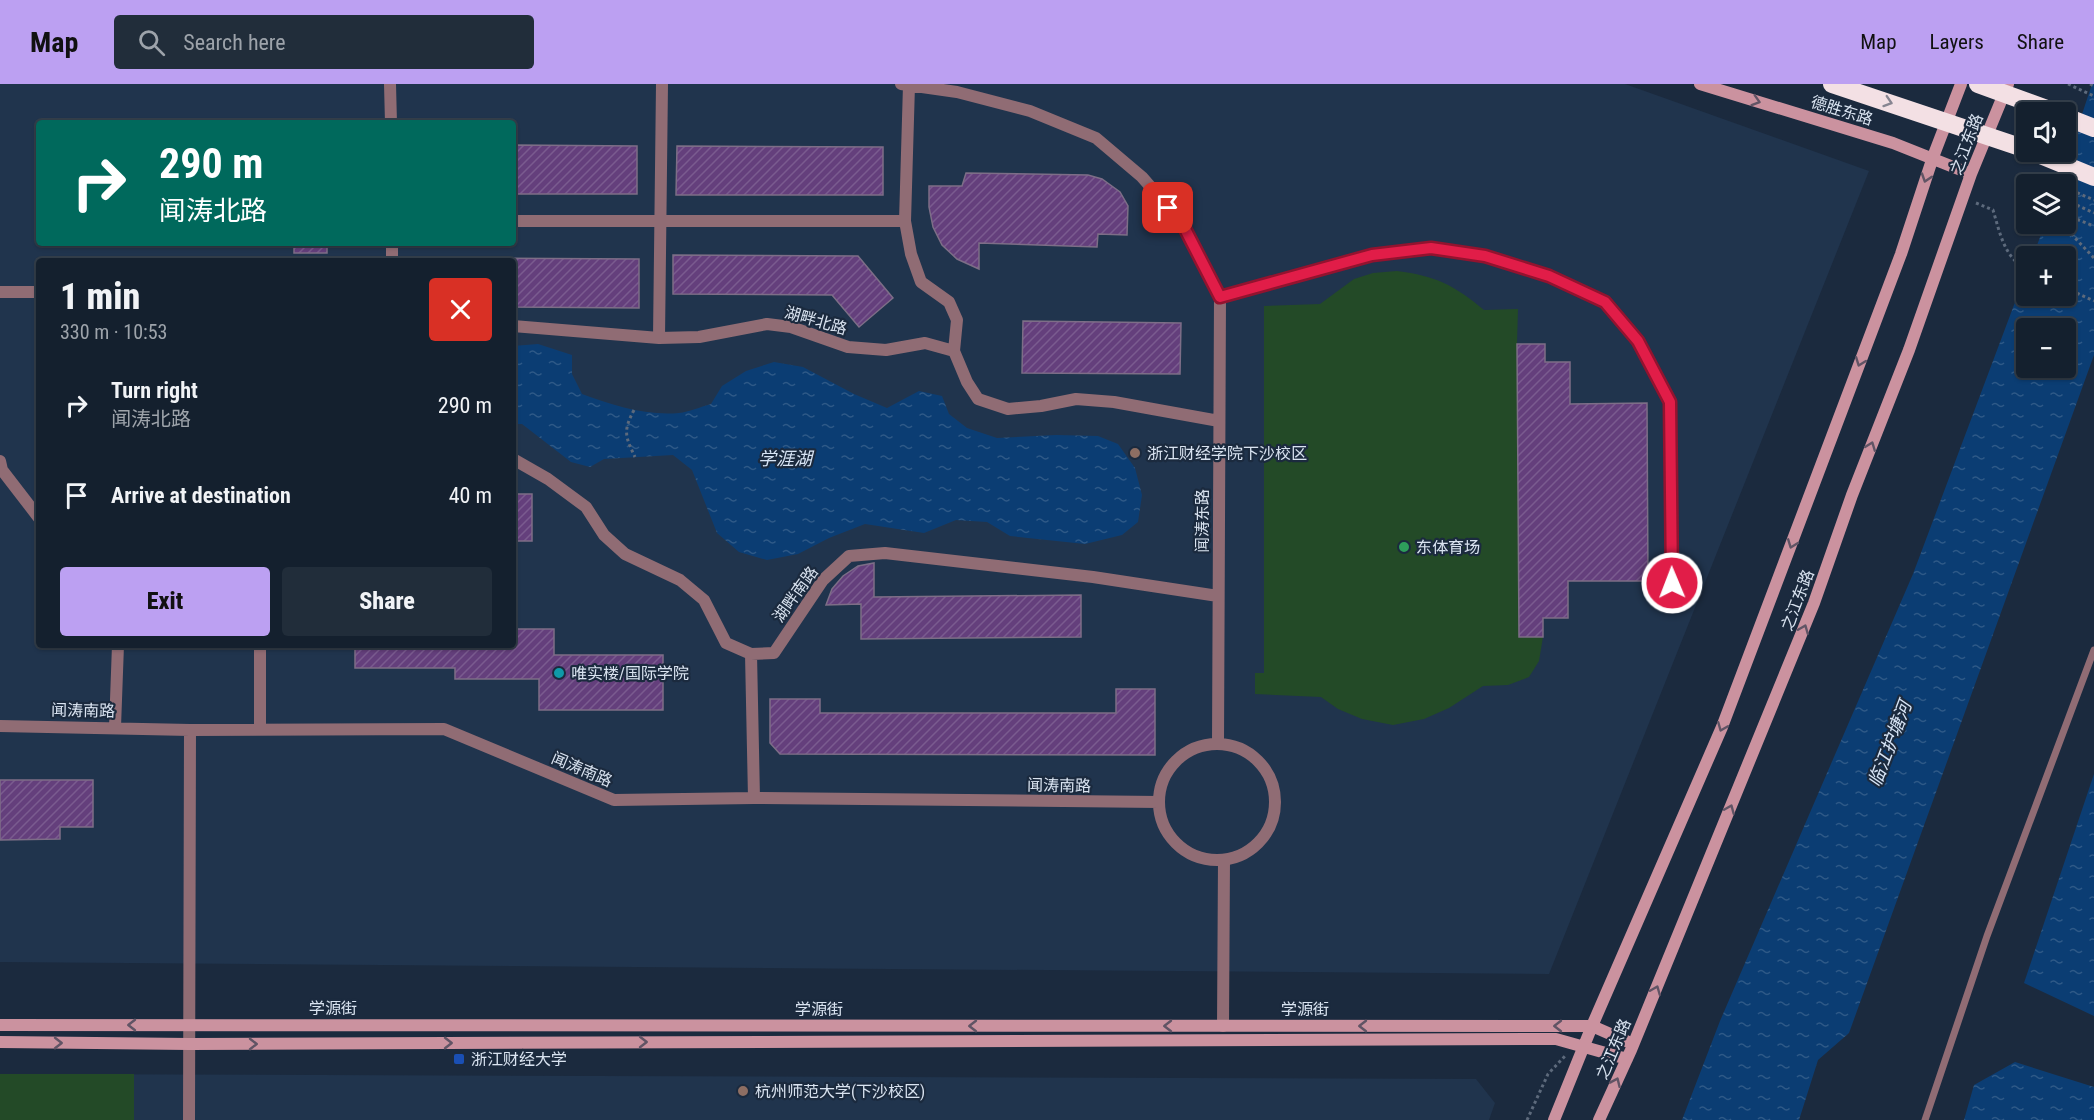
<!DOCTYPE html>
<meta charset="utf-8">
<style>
body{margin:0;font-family:"Roboto Condensed","Noto Sans SC",sans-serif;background:#212d3a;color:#f1f3f6;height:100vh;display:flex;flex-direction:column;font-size:22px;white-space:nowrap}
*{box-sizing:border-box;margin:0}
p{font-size:20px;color:#9da3aa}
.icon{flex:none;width:33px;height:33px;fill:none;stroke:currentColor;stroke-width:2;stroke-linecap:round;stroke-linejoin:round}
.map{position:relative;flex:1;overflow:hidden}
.drawer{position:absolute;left:36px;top:174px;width:480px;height:390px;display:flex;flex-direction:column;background:#14202e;border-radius:6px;box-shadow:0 2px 4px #0004,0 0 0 2px #333e4a}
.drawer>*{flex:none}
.guide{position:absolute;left:36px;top:36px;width:480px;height:126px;border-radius:6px;box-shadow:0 2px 4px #0004,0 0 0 2px #333e4a;background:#00695c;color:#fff;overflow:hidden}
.tools{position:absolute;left:2016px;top:18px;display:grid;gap:12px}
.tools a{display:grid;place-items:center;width:60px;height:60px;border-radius:6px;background:#14202e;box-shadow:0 2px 4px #0004,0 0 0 2px #333e4a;font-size:30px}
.pin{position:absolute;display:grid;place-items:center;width:51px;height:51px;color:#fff;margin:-26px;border-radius:12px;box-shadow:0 3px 9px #0006}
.me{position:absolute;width:66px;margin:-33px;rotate:359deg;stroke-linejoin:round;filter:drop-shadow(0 0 4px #0008)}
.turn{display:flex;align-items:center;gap:21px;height:126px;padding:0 24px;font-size:27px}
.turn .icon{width:78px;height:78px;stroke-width:2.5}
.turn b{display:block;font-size:42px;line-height:51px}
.round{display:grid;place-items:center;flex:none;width:63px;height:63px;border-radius:6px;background:#212d3a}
.headline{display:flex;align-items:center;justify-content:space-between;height:102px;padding:0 24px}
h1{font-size:36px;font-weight:800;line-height:45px}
.button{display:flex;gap:12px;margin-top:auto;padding:12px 24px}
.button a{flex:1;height:69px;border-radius:6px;background:#bca0f2;color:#111;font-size:24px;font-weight:800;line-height:69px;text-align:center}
.button a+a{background:#212d3a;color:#f1f3f6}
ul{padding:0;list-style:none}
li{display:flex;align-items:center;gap:18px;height:90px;padding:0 24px}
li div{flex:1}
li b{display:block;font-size:22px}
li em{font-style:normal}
header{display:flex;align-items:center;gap:36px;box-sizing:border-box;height:84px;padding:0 30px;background:#bca0f2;color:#111}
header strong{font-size:28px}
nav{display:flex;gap:33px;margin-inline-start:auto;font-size:21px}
.search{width:420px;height:54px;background:#212d3a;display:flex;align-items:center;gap:15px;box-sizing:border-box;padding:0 21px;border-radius:6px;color:#9da3aa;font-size:22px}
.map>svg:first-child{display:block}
.built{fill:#20344d;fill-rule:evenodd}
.grass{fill:#234a27}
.water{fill:url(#water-ripples);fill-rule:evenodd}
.building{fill:url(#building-hatch);stroke:#7d6e87;stroke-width:1.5}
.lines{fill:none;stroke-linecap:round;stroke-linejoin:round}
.path{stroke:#5d6a7c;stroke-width:3;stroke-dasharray:3 3;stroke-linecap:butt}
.lane{stroke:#906c74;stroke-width:7}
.street{stroke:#906c74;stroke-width:12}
.secondary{stroke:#cb929f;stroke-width:12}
.highway{stroke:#f3e0e4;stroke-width:18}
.oneway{stroke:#615465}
.oneway2{stroke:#878591}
.route-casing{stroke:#92132f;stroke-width:15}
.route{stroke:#e11d48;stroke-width:10}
.education-dot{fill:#8d6e63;stroke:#1b2a3e;stroke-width:2}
.leisure-dot{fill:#2e9e5b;stroke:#1b2a3e;stroke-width:2}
.culture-dot{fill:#0f9aa8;stroke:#1b2a3e;stroke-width:2}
.transit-dot{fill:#1a4fb4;stroke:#1b2a3e;stroke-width:2}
.labels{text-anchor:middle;stroke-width:4.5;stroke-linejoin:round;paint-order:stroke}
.street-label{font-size:16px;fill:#d9e3f0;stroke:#1b2a3e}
.poi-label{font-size:16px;fill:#d9e3f0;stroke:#1b2a3e;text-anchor:start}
.water-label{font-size:18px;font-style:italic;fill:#d8e5f6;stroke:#1b2a3e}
</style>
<header>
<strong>Map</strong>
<div class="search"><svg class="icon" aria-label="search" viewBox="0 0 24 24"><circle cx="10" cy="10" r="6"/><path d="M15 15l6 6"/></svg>Search here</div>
<nav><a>Map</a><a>Layers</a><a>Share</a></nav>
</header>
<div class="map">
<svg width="2094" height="1036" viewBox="0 0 2094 1036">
<defs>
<pattern id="water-ripples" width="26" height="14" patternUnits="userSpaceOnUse" patternTransform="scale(1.5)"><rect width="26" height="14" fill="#0b3d73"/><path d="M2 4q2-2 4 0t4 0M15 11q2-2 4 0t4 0" fill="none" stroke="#2e5987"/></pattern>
<pattern id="building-hatch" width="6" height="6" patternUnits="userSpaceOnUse" patternTransform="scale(1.5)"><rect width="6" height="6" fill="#643f7c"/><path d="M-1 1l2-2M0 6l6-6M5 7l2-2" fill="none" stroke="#7a5b8f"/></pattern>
</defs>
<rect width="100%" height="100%" fill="#1b2a3e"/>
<!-- built -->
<path class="built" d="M 0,0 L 1625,0 L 1869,87 L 1549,890 L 0,878 ZM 39,39 L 513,39 L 513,159 L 39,159 ZM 39,177 L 513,177 L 513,561 L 39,561 Z
M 0,990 L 1476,995 L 1495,1019 L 1489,1036 L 0,1036 Z"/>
<!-- grass -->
<path class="grass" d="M 1397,187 C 1436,192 1454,201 1484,226 L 1518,225 L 1517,260 L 1545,260 L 1543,553 L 1539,577 L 1529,593 L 1508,601 L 1483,602 L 1449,624 L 1424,635 L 1393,641 L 1362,635 L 1338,625 L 1321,613 L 1255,610 L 1255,589 L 1264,589 L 1264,222 L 1320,220 L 1354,195 L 1373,189 Z
M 0,990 L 134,990 L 134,1036 L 0,1036 Z"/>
<!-- water -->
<path class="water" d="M 2092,0 L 2094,0 L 2094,271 L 1849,949 L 1818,976 L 1799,1036 L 1682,1036 L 1720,937 L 1913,490 L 2026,189 L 2026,212 L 2066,212 L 2066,172 L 2033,172 L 2045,140 L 2066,140 L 2066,100 L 2059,100 ZM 2026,244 L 2066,244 L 2066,284 L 2026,284 Z
M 538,260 L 572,271 L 572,290 L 582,310 C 613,321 645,332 679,329 C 689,328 700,323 711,320 L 722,302 L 746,287 L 774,278 L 803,283 L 854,310 L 887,324 L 919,307 L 942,312 L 949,330 L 967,344 L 997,354 L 1056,351 L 1098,352 L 1118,360 L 1135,384 L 1142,411 L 1138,438 L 1122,451 L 1085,460 L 1010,452 L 987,438 L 956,436 L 924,449 L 865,440 L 829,454 L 798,470 L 767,476 L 739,468 L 717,449 L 692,386 L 673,371 L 604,375 L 590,383 L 571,378 L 522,340 L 513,340 L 513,262 Z
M 2094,690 L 2094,932 L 2024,899 Z
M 2015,978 L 2094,1003 L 2094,1036 L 1964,1036 L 1974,1001 Z"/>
<!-- building -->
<path class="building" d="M 513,61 L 637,62 L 637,110 L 513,110 Z
M 677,62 L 883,63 L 883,111 L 676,111 Z
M 966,89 L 1088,91 L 1102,95 L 1120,108 L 1128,122 L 1127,151 L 1098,150 L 1097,163 L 979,159 L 979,185 L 957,175 L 942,161 L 933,143 L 929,123 L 929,102 L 962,102 Z
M 294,159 L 327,159 L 327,169 L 294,169 Z
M 673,171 L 858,172 L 893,214 L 859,243 L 832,211 L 673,210 Z
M 433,174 L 639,175 L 639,224 L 513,223 L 513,177 L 433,177 Z
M 1023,237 L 1181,239 L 1180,290 L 1022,289 Z
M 1517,260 L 1545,260 L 1545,278 L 1570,278 L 1570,320 L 1647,319 L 1648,497 L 1568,497 L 1568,534 L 1543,534 L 1543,553 L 1519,553 Z
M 513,410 L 532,410 L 532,457 L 513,457 Z
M 874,479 L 874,513 L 1081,511 L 1081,553 L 861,555 L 861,520 L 826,521 L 832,505 L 843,492 L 858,482 Z
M 513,545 L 554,545 L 554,571 L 663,571 L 663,626 L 539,626 L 539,595 L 455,595 L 455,584 L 355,584 L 355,561 L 513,561 Z
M 1116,605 L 1155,605 L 1155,671 L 780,670 L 770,659 L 770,615 L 820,615 L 820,629 L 1116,629 Z
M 0,696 L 93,696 L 93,743 L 60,743 L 60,755 L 0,756 Z"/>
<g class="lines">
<!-- path -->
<path class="path" d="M 2068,0 L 2094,12
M 2090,0 L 2094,2
M 2031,100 L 2035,90 L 2058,100
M 2066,104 L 2094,116
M 2066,116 L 2094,129
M 1976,119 L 1993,126 C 2000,149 2004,173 2026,185
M 2066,131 L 2094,142
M 2066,139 L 2074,153 L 2094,174
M 2066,204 L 2094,217
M 634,326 C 623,347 625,352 635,373
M 1527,1036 L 1548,990 L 1565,972"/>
<!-- lane -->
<path class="lane" d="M 1220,213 L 1372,171 L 1431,164 L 1485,173 L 1549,192 L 1605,218 L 1638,257 L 1669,318 L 1672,499
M 1925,1036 L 1987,852 L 2094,566"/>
<!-- street -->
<path class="street" d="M 390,0 L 391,39
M 901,0 L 957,8 L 1030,27 L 1096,54 L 1142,93 L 1182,139 L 1220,213 L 1218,660
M 909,1 L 905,137 L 911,170 L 921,198 L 949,218 L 957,236 L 954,267
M 513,137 L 905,137
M 392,159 L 392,177
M 0,208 L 39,208
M 513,242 L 659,254 L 699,253 L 767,240 L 791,243 L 848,263 L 886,266 L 925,259 L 954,267 L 967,298 L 978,315 L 1008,325 L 1041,322 L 1076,315 L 1114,318 L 1219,337
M 659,254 L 662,0
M 513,375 L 548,395 L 586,423 L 604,451 L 625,470 L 680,496 L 704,516 L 726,559 L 751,570 L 774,569 L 823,496 L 849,472 L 885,469 L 1093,493 L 1218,512
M 0,377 L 2,386 L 39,434
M 751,570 L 754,714
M 0,642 L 190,646 L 444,645 L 614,716 L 754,714 L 1159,718
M 115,643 L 118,561
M 260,645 L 260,561
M1159 718a58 58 0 1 1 116 0a58 58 0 1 1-116 0Z
M 1223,942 L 1224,776
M 189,1036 L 190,646"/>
<!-- secondary -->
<path class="secondary" d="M 1700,0 L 1893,59 L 1971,90
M 0,941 L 1592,942 L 1633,960
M 0,958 L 190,960 L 1556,955 L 1627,975
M 1554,1036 L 1592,942 L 1722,643 L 1901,170 L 1933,73 L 1961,0
M 1599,1036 L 1631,966 L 1814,519 L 1852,411 L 1909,266 L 1971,90 L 2008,0"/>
<!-- highway -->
<path class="highway" d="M 1832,0 L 2026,65
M 1978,0 L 2055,28
M 2066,33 L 2094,44
M 2033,68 L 2094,93"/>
</g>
<!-- one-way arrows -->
<defs><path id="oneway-chevron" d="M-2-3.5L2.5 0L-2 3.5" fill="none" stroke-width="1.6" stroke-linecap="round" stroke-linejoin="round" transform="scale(1.5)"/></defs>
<g class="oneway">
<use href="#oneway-chevron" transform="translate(1756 17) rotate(17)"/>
<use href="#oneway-chevron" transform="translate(1926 94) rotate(108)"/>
<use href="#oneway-chevron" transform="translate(1860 278) rotate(111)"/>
<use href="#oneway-chevron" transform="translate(1871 362) rotate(-69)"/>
<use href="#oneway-chevron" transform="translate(1792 460) rotate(111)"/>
<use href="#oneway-chevron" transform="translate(1804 545) rotate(-68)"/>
<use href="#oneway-chevron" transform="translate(1722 643) rotate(112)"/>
<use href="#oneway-chevron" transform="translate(1730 725) rotate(-67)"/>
<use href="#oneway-chevron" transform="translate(1656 906) rotate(-68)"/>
<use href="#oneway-chevron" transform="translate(132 941) rotate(180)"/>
<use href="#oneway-chevron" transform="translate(973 942) rotate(-180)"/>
<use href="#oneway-chevron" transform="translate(1168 942) rotate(-180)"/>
<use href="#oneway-chevron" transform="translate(1363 942) rotate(-180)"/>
<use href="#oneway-chevron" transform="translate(1558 942) rotate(-180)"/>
<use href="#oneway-chevron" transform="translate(643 958)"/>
<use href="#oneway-chevron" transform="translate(58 959)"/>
<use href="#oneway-chevron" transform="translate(448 959)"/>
<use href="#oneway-chevron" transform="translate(253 960)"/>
<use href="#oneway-chevron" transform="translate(1616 998) rotate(-66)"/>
</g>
<use class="oneway2" href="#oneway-chevron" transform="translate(1888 18) rotate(18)"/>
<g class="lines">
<defs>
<path id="route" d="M 1168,124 L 1182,139 L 1220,213 L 1372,171 L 1431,164 L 1485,172 L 1549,192 L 1605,218 L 1638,257 L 1670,318 L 1672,499"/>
</defs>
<!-- route casing -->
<use href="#route" class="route-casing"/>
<!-- route -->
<use href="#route" class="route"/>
</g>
<!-- markers -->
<g class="education-dot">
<circle cx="1135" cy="369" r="6"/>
<circle cx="743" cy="1007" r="6"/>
</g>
<circle class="leisure-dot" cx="1404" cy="463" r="6"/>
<circle class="culture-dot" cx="559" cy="589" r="6"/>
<rect class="transit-dot" x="453" y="969" width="12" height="12" rx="3"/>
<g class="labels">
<!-- street labels -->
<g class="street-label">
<text transform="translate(1842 26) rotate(17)" y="6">德胜东路</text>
<text transform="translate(1966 60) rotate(-69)" y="6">之江东路</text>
<text transform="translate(816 236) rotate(16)" y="6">湖畔北路</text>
<text transform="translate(1202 437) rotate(-90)" y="6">闻涛东路</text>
<text transform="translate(795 510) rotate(-54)" y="6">湖畔南路</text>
<text transform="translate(1797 516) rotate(-69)" y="6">之江东路</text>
<text transform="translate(83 626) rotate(1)" y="6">闻涛南路</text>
<text transform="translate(582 685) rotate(23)" y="6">闻涛南路</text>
<text transform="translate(1059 701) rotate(1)" y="6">闻涛南路</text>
<text x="333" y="930">学源街</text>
<text x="819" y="931">学源街</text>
<text x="1305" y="931">学源街</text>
<text transform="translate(1613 965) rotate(-67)" y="6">之江东路</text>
</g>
<!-- poi labels -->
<g class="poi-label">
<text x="1147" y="375">浙江财经学院下沙校区</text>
<text x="1416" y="469">东体育场</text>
<text x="571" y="595">唯实楼/国际学院</text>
<text x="471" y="981">浙江财经大学</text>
<text x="755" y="1013">杭州师范大学(下沙校区)</text>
</g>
<!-- water labels -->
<g class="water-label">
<text x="785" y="381">学涯湖</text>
<text transform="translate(1890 660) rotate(-69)" y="6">临江护塘河</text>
</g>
</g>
</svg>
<div class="tools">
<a><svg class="icon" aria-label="sound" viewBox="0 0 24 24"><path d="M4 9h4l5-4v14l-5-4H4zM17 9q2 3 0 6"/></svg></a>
<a><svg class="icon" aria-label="layers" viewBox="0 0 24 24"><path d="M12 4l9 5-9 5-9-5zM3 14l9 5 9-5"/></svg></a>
<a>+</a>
<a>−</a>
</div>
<div class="pin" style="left:1168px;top:124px;background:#d93025"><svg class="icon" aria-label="arrive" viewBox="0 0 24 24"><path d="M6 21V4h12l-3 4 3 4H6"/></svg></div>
<svg class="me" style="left:1672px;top:499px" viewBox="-20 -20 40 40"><circle r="17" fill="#e11d48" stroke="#fff" stroke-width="3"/><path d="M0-11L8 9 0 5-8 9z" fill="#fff"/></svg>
<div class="guide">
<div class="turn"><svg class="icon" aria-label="right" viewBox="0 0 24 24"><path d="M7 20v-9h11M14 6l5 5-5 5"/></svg><div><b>290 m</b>闻涛北路</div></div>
</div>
<section class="drawer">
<div class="headline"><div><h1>1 min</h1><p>330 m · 10:53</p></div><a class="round" style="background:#d93025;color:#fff"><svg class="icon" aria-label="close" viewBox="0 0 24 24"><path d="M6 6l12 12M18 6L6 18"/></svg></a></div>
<ul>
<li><svg class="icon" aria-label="right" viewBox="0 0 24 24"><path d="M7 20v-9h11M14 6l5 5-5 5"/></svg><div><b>Turn right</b><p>闻涛北路</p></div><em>290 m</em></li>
<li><svg class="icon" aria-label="arrive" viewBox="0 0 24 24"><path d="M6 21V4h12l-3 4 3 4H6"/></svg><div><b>Arrive at destination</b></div><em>40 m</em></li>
</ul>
<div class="button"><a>Exit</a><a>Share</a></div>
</section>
</div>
